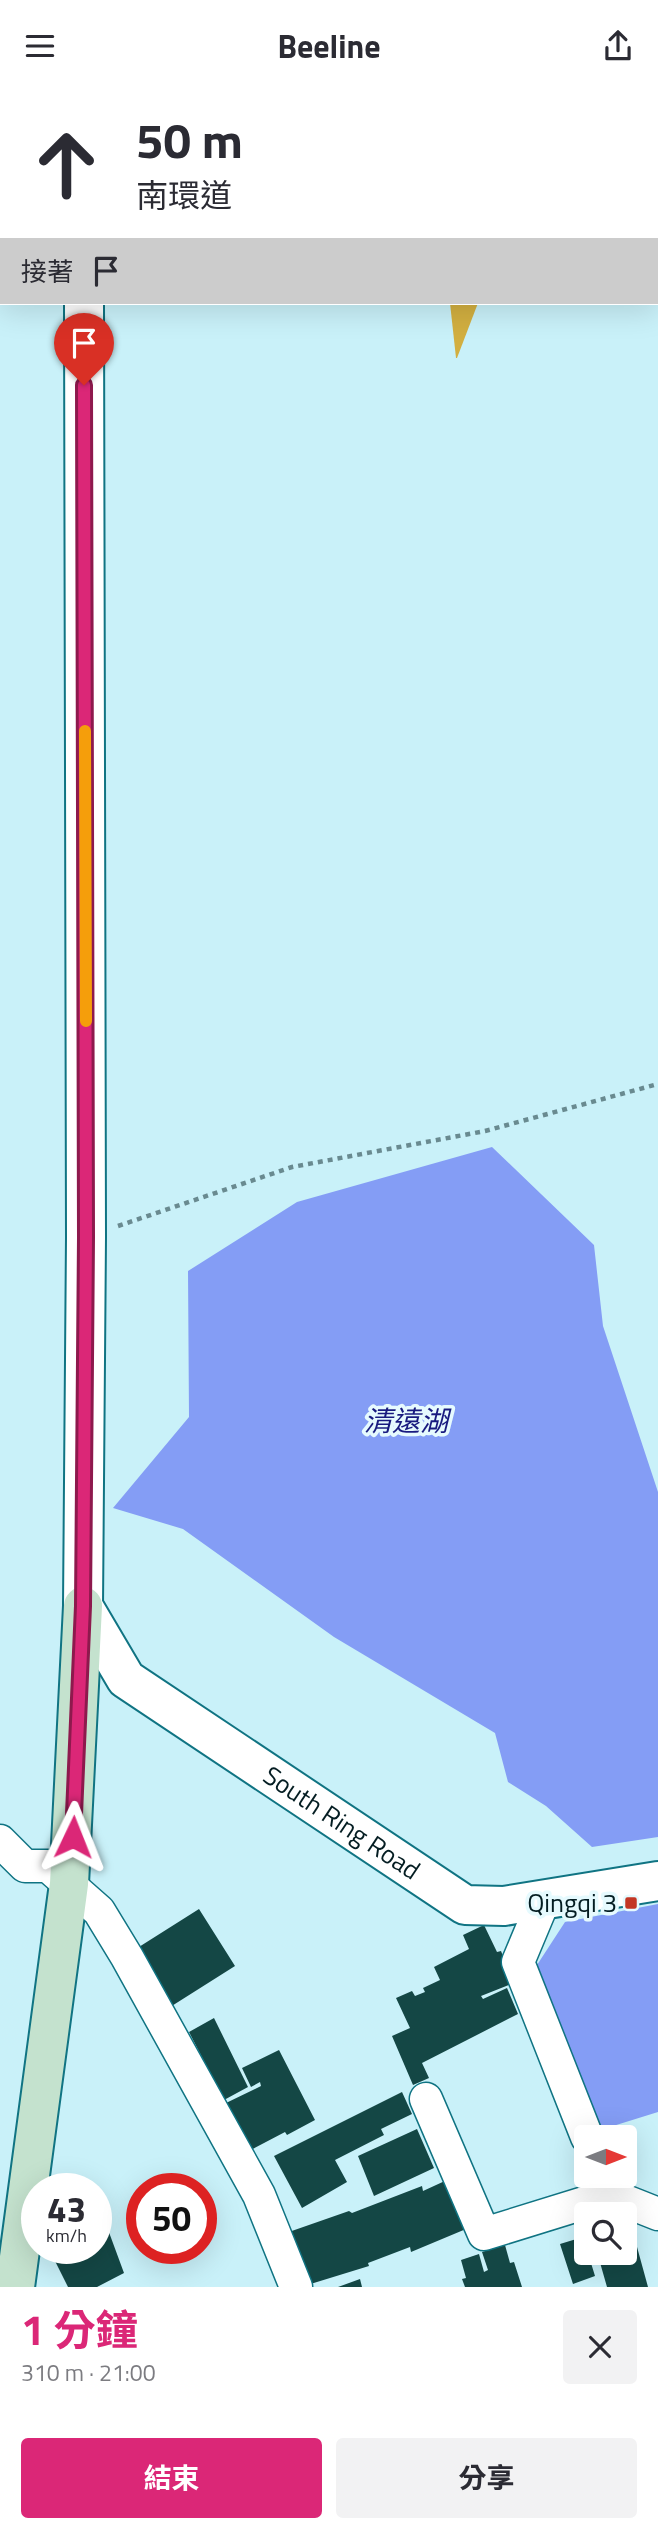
<!DOCTYPE html>
<html lang="zh-TW">
<meta charset="utf-8">
<style>
body{margin:0;font-family:"Titillium Web","Noto Sans TC",sans-serif;background:#f2f2f3;color:#2b2b33;height:100vh;display:flex;flex-direction:column;font-size:26px;white-space:nowrap}
*{box-sizing:border-box;margin:0}
p{font-size:23px;color:#7c7c81}
.icon{flex:none;width:38px;height:38px;fill:none;stroke:currentColor;stroke-width:2;stroke-linecap:round;stroke-linejoin:round}
.map{position:relative;height:2196px;overflow:hidden}
.sheet{display:flex;flex-direction:column;background:#fff;flex:1}
.sheet>*{flex:none}
.guide{position:absolute;left:0px;top:0px;width:658px;height:214px;box-shadow:0 7px 28px #0002;background:#fff;color:#2b2b33;overflow:hidden}
.needle{width:46px;rotate:90deg}
.buttons{position:absolute;left:574px;top:2034px;display:grid;gap:14px}
.buttons a{display:grid;place-items:center;width:63px;height:63px;border-radius:7px;background:#fff;box-shadow:0 7px 28px #0002;font-size:35px}
.speed{position:absolute;left:21px;top:2082px;display:flex;gap:14px;font-size:35px;font-weight:700;text-align:center}
.speed>*{display:grid;place-content:center;width:91px;height:91px;border-radius:50%;background:#fff;box-shadow:0 7px 28px #0002;line-height:1}
.speed small{font-size:18px;font-weight:400}
.speed .limit{border:10px solid #d22;background:#fff;color:#111}
.pin{position:absolute;display:grid;place-items:center;width:60px;height:60px;color:#fff;margin:-72px -30px;border-radius:50% 50% 50% 0;rotate:-45deg;box-shadow:0 0 7px #0007}
.pin .icon{rotate:45deg}
.me{position:absolute;width:77px;margin:-38px;rotate:2deg;stroke-linejoin:round;filter:drop-shadow(0 0 5px #0008)}
.turn{display:flex;align-items:center;gap:24px;height:147px;padding:0 21px;font-size:32px}
.turn .icon{width:91px;height:91px;stroke-width:2.5}
.turn b{display:block;font-size:49px;line-height:60px}
.then{display:flex;align-items:center;height:66px;padding:0 21px;background:#0003;gap:14px;font-size:26px}
.round{display:grid;place-items:center;flex:none;width:74px;height:74px;border-radius:7px;background:#f2f2f3}
.headline{display:flex;align-items:center;justify-content:space-between;height:119px;padding:0 21px}
h1{font-size:42px;font-weight:700;line-height:52px;color:#db2777}
.button{display:flex;gap:14px;margin-top:auto;padding:14px 21px}
.button a{flex:1;height:80px;border-radius:7px;background:#db2777;color:#fff;font-size:28px;font-weight:700;line-height:80px;text-align:center}
.button a+a{background:#f2f2f3;color:#2b2b33}
header{display:flex;justify-content:space-between;align-items:center;height:91px;padding:0 21px;background:#fff;font-size:32px;font-weight:700}
.map>svg:first-child{display:block}
.forest{fill:#d2af40}
.water{fill:#849df5}
.building{fill:#144745}
.lines{fill:none;stroke-linecap:round;stroke-linejoin:round}
.minor-casing{stroke:#107483;stroke-width:35}
.tertiary-casing{stroke:#107483;stroke-width:42}
.secondary-casing{stroke:#107483;stroke-width:42}
.path{stroke:#698a90;stroke-width:4.5;stroke-dasharray:5 5;stroke-linecap:butt}
.minor{stroke:#fff;stroke-width:32}
.tertiary{stroke:#fff;stroke-width:38}
.secondary{stroke:#c4e2ce;stroke-width:38}
.route-casing{stroke:#8e194d;stroke-width:18}
.route{stroke:#db2777;stroke-width:12}
.slow{stroke:#f59e0b;stroke-width:12}
.poi-dot{fill:#c33624;stroke:#e6fafe;stroke-width:2.5}
.labels{text-anchor:middle;stroke-width:7;stroke-linejoin:round;paint-order:stroke}
.street-label{font-size:26px;fill:#041d22;stroke:#e6fafe}
.poi-label{font-size:26px;fill:#041d22;stroke:#e6fafe;text-anchor:end}
.water-label{font-size:28px;font-style:italic;fill:#181a7f;stroke:#e6fafe}
</style>
<header><svg class="icon" aria-label="menu" viewBox="0 0 24 24"><path d="M4 6h16M4 12h16M4 18h16"/></svg>Beeline<svg class="icon" aria-label="share" viewBox="0 0 24 24"><path d="M12 15V3M7 8l5-5 5 5M5 13v7h14v-7"/></svg></header>
<div class="map">
<svg width="658" height="2196" viewBox="0 0 658 2196">
<rect width="100%" height="100%" fill="#c9f1f9"/>
<!-- forest -->
<path class="forest" d="M 450,212 L 478,212 L 457,267 L 456,267 Z"/>
<!-- water -->
<path class="water" d="M 492,1056 L 594,1154 L 603,1235 L 658,1401 L 658,1746 L 592,1756 L 546,1715 L 508,1691 L 495,1642 L 334,1546 L 183,1438 L 113,1417 L 189,1326 L 188,1180 L 297,1111 Z
M 658,1813 L 658,2021 L 597,2040 L 537,1874 L 565,1831 Z"/>
<!-- building -->
<path class="building" d="M 199,1818 L 235,1875 L 167,1918 L 131,1861 Z
M 484,1834 L 497,1861 L 501,1860 L 514,1892 L 481,1905 L 483,1908 L 507,1897 L 518,1923 L 422,1972 L 429,1987 L 413,1994 L 392,1945 L 410,1937 L 396,1907 L 412,1900 L 415,1905 L 425,1901 L 423,1897 L 440,1889 L 434,1876 L 469,1858 L 463,1844 Z
M 214,1927 L 248,1996 L 224,2009 L 189,1941 Z
M 279,1959 L 315,2029 L 287,2044 L 285,2041 L 249,2060 L 226,2012 L 261,1995 L 260,1991 L 251,1996 L 242,1977 Z
M 402,2001 L 412,2023 L 381,2038 L 384,2044 L 335,2069 L 347,2091 L 302,2117 L 274,2065 Z
M 417,2038 L 434,2077 L 374,2105 L 358,2065 Z
M 447,2089 L 466,2138 L 411,2161 L 410,2156 L 368,2172 L 369,2175 L 304,2195 L 286,2142 L 349,2120 L 352,2122 L 422,2095 L 423,2100 Z
M 103,2125 L 124,2182 L 97,2196 L 68,2196 L 49,2158 L 96,2158 L 96,2129 Z
M 634,2145 L 648,2196 L 607,2196 L 597,2161 L 625,2161 L 625,2148 Z
M 583,2146 L 595,2185 L 573,2193 L 560,2153 Z
M 505,2154 L 510,2172 L 514,2171 L 522,2196 L 465,2196 L 462,2188 L 466,2187 L 461,2169 L 479,2163 L 484,2181 L 488,2179 L 482,2161 Z
M 360,2188 L 362,2196 L 338,2196 Z"/>
<g class="lines">
<defs>
<path id="minor" d="M 0,1750 L 25,1775 L 48,1775 L 99,1820 L 127,1866 L 259,2104 L 296,2196
M 544,1809 L 518,1871 L 587,2046
M 426,2008 L 484,2143 L 610,2104
M 603,2085 L 610,2104 L 658,2123"/>
<g id="tertiary">
<path d="M 22,0 L 22,2"/>
<path id="s1" d="M 84,212 L 86,1146 L 83,1515 L 126,1588 L 465,1814 L 504,1815 L 658,1790"/>
</g>
<path id="secondary" d="M 15,2196 L 69,1793 L 83,1515"/>
</defs>
<!-- minor casing -->
<use href="#minor" class="minor-casing"/>
<!-- tertiary casing -->
<use href="#tertiary" class="tertiary-casing"/>
<!-- secondary casing -->
<use href="#secondary" class="secondary-casing"/>
<!-- path -->
<path class="path" d="M 656,15 L 658,13
M 656,43 L 658,46
M 118,1135 L 292,1076 L 485,1040 L 658,993"/>
<!-- minor -->
<use href="#minor" class="minor"/>
<!-- tertiary -->
<use href="#tertiary" class="tertiary"/>
<!-- secondary -->
<use href="#secondary" class="secondary"/>
</g>
<g class="lines">
<defs>
<path id="route" d="M 73,1746 L 83,1515 L 86,1146 L 84,294"/>
</defs>
<!-- route casing -->
<use href="#route" class="route-casing"/>
<!-- route -->
<use href="#route" class="route"/>
<!-- slow -->
<path class="slow" d="M 85,640 L 86,930"/>
</g>
<!-- markers -->
<rect class="poi-dot" x="624" y="1805" width="14" height="14" rx="3.5"/>
<g class="labels">
<!-- street labels -->
<g class="street-label">
<text dy="9" stroke="none"><textPath href="#s1" startOffset="1647">South Ring Road</textPath></text>
</g>
<!-- poi labels -->
<g class="poi-label">
<text x="617" y="1821">Qingqi 3</text>
</g>
<!-- water labels -->
<g class="water-label">
<text x="406" y="1340">清遠湖</text>
</g>
</g>
</svg>
<div class="buttons">
<a><svg class="needle" viewBox="-14 -14 28 28"><path d="M0-13l5 13h-10z" fill="#e53935"/><path d="M0 13l5-13h-10z" fill="#7c7c81"/></svg></a>
<a><svg class="icon" aria-label="search" viewBox="0 0 24 24"><circle cx="10" cy="10" r="6"/><path d="M15 15l6 6"/></svg></a>
</div>
<div class="speed"><div>43<small>km/h</small></div><div class="limit">50</div></div>
<div class="pin" style="left:84px;top:294px;background:#d93025"><svg class="icon" aria-label="arrive" viewBox="0 0 24 24"><path d="M6 21V4h12l-3 4 3 4H6"/></svg></div>
<svg class="me" style="left:73px;top:1746px" viewBox="-20 -20 40 40"><path d="M0-17L14 15 0 8-14 15z" fill="#db2777" stroke="#fff" stroke-width="4"/></svg>
<div class="guide">
<div class="turn"><svg class="icon" aria-label="ahead" viewBox="0 0 24 24"><path d="M12 20V5M6 11l6-6 6 6"/></svg><div><b>50 m</b>南環道</div></div>
<div class="then">接著<svg class="icon" aria-label="arrive" viewBox="0 0 24 24"><path d="M6 21V4h12l-3 4 3 4H6"/></svg></div>
</div>
</div>
<section class="sheet">
<div class="headline"><div><h1>1 分鐘</h1><p>310 m · 21:00</p></div><a class="round"><svg class="icon" aria-label="close" viewBox="0 0 24 24"><path d="M6 6l12 12M18 6L6 18"/></svg></a></div>
<div class="button"><a>結束</a><a>分享</a></div>
</section>
